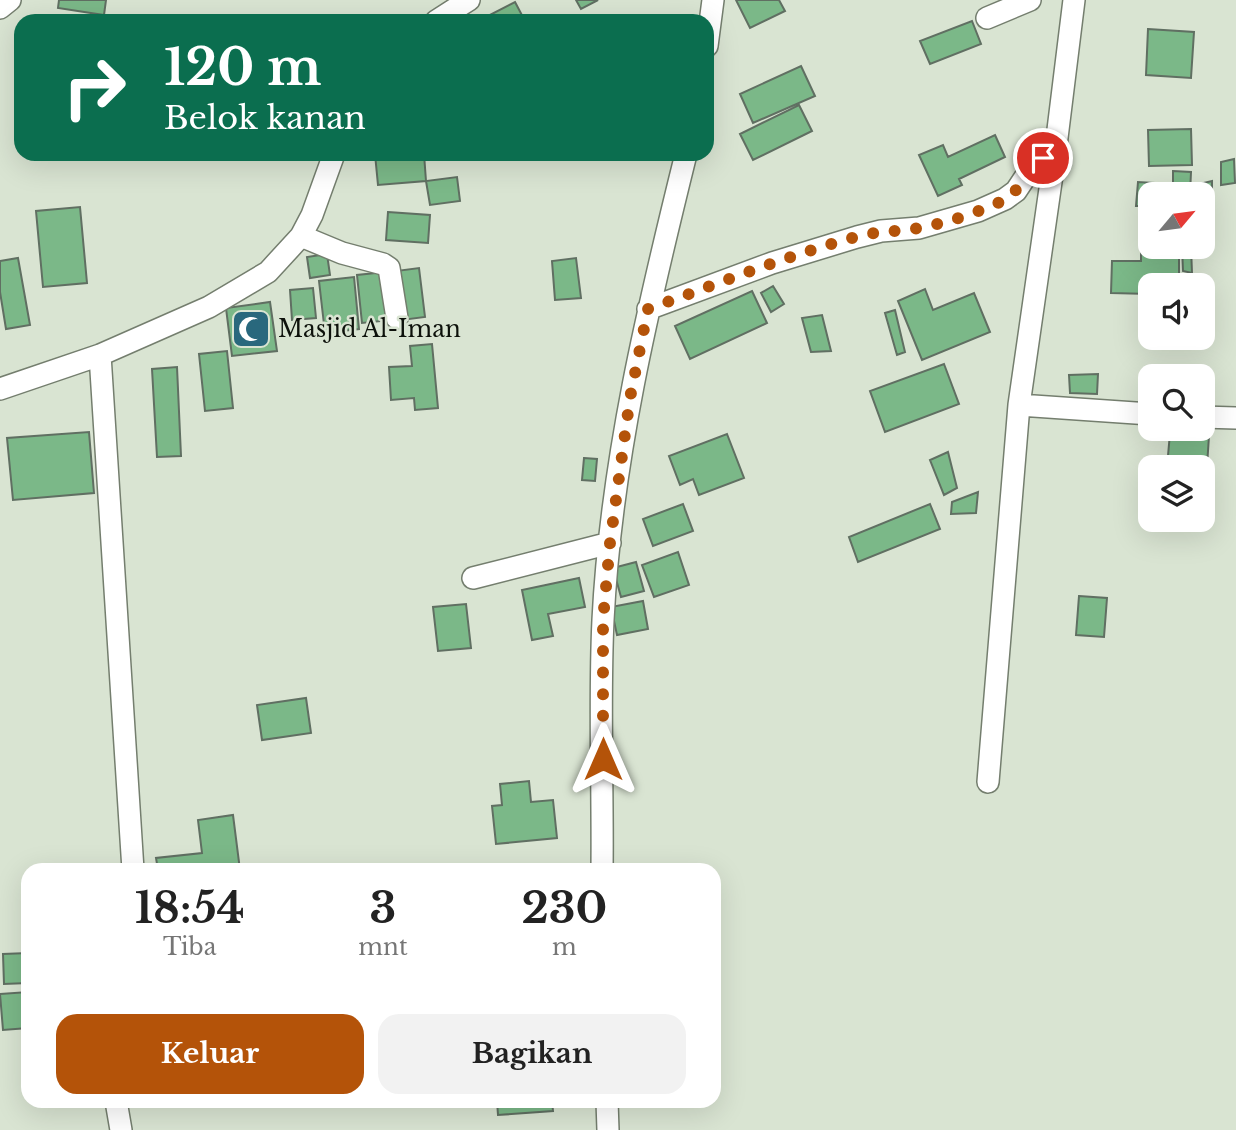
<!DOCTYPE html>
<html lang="id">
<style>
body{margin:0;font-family:"Libre Baskerville",serif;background:#f2f2f2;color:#222;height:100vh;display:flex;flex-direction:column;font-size:26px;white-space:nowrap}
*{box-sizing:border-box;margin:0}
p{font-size:23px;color:#767676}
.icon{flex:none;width:38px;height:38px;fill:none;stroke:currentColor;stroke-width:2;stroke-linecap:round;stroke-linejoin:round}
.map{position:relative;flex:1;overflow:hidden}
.drawer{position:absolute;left:21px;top:863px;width:700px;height:245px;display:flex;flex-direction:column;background:#fff;border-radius:21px;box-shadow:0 7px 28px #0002}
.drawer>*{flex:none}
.hud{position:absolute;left:14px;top:14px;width:700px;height:147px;border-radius:21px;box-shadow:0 7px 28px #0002;background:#0b6e4f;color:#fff;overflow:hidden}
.needle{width:46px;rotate:61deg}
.buttons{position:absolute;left:1138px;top:182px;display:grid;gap:14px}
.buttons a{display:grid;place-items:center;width:77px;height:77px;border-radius:14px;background:#fff;box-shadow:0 7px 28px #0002;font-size:35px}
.pin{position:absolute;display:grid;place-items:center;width:60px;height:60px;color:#fff;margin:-30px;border:4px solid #fff;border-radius:50%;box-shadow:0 2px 7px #0007}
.me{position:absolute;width:77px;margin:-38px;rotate:0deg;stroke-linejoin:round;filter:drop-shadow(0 0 5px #0008)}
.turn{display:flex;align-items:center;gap:24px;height:147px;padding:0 35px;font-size:32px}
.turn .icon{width:91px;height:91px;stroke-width:2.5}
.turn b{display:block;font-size:49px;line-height:60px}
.eta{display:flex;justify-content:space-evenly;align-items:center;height:119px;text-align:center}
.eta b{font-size:42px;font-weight:700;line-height:49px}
.primary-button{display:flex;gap:14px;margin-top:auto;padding:14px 35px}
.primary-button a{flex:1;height:80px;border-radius:21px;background:#b45309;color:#fff;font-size:28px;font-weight:700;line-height:80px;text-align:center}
.primary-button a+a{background:#f2f2f2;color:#222}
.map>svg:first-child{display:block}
.building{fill:#7bb888;stroke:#606f62;stroke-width:2}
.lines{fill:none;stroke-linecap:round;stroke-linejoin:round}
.minor-casing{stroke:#747e6e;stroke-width:24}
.minor{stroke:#fff;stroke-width:21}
.route{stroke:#b45309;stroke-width:12;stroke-dasharray:0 21.6}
.labels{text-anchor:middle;stroke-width:5;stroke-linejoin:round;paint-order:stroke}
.poi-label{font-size:23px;fill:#0d110b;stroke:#d9e4d2;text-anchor:start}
</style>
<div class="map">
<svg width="1236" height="1130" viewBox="0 0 1236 1130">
<rect width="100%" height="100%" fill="#d9e4d2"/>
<!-- building -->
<path class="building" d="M 59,0 L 106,0 L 104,15 L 58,8 Z
M 576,0 L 598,0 L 581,9 Z
M 736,0 L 779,0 L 785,11 L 750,28 Z
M 515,2 L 525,21 L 481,21 L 480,20 Z
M 972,21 L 981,44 L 930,64 L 920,41 Z
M 1148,29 L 1194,32 L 1191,78 L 1146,75 Z
M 801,66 L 815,96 L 753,123 L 740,94 Z
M 799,105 L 812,131 L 753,160 L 740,134 Z
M 1191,129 L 1192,165 L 1149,166 L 1148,130 Z
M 995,135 L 1005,157 L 959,179 L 962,185 L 938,196 L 919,155 L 943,145 L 948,157 Z
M 375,154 L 424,154 L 426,181 L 378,185 Z
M 1234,159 L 1235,183 L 1221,185 L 1221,162 Z
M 1173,171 L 1191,172 L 1190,194 L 1150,194 L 1150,206 L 1136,206 L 1138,182 L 1173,184 Z
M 457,177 L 460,201 L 430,205 L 426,181 Z
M 1212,181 L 1212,204 L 1202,211 L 1202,194 L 1199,194 L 1199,184 Z
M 80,207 L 87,283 L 43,287 L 36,211 Z
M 388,212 L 430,215 L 428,243 L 386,240 Z
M 1141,246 L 1179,247 L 1179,285 L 1150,285 L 1150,294 L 1111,293 L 1112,261 L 1141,261 Z
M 1182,247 L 1191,247 L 1192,273 L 1183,271 Z
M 327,254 L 330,275 L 310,278 L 307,257 Z
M 18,258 L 30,325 L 6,329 L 0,292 L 0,261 Z
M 576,258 L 581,298 L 555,300 L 552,261 Z
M 419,268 L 425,317 L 402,320 L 396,271 Z
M 385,272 L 390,320 L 362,323 L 357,275 Z
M 354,277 L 359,329 L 325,333 L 319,281 Z
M 773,286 L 784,304 L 771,312 L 761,293 Z
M 313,288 L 316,318 L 292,320 L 290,290 Z
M 925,289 L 933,310 L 974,293 L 990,332 L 922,360 L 898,301 Z
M 752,291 L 767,323 L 690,359 L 675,326 Z
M 270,302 L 277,351 L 232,356 L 226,308 Z
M 895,310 L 905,352 L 897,355 L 885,313 Z
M 822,315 L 831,351 L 811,352 L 802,318 Z
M 432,344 L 438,408 L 415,410 L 414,398 L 391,400 L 389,367 L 412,366 L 410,346 Z
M 227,351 L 233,408 L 205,411 L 199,354 Z
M 944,364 L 959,404 L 885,432 L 870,391 Z
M 177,367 L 181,456 L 157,457 L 152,369 Z
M 1098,374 L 1097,394 L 1070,393 L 1069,375 Z
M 89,432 L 94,493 L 13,500 L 7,438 Z
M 1170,433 L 1209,436 L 1205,496 L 1202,496 L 1202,467 L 1167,467 Z
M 727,434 L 744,478 L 699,495 L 693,479 L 680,485 L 669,456 Z
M 948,452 L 957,488 L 944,495 L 930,460 Z
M 584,458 L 597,459 L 595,481 L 582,480 Z
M 978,492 L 976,513 L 951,514 L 952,502 Z
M 683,504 L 693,531 L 653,546 L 643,519 Z
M 930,504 L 940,529 L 858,562 L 849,537 Z
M 678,552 L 689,585 L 654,597 L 642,565 Z
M 636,562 L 644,591 L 621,597 L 613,568 Z
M 579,578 L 585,607 L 548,614 L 553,636 L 532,640 L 522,590 Z
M 1079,596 L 1107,598 L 1104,637 L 1076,635 Z
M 643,601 L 648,629 L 617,635 L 611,607 Z
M 466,604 L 471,648 L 438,651 L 433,607 Z
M 306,698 L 311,733 L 262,740 L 257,705 Z
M 529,781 L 531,802 L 553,800 L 557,838 L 496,844 L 492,806 L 502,805 L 500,784 Z
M 233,815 L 240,870 L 158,870 L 156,858 L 202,853 L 198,820 Z
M 28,953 L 28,983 L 4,984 L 3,954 Z
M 28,992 L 28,1028 L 3,1030 L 0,994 Z
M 497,1101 L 552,1101 L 553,1111 L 498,1115 Z"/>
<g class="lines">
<defs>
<path id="minor" d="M 0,8 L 10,0
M 987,18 L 1030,0
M 436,21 L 469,0
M 707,46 L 713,0
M 301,236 L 342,253 L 383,264 L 389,268 L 397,318
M 648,309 L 772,263 L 857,237 L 881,231 L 919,228 L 978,211 L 1005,199 L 1016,191 L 1034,164 L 1055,154
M 100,355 L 133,870
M 0,389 L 100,355 L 209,307 L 268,272 L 301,236 L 312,215 L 334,154
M 1019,405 L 1150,414
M 1202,417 L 1236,418
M 473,578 L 610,543
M 988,782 L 1019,405 L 1055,154 L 1074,0
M 602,870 C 603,787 599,703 603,620 C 611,461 648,307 686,154
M 116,1101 L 121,1130
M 607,1101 L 608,1130"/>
</defs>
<!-- minor casing -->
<use href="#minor" class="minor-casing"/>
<!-- minor -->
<use href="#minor" class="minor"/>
</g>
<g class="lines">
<!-- route -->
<path class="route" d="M 603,759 L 603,620 L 610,543 L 630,398 L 648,309 C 718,284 787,255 860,236 C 879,231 898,232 918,228 C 944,224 980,212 1004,200 C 1022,190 1026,169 1043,158"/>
</g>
<!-- icons -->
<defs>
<symbol id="mosque-square" viewBox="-11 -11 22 22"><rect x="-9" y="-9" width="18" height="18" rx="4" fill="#29687d" stroke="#d9e4d2"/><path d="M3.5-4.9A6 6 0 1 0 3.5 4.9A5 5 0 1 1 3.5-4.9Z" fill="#fff"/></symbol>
</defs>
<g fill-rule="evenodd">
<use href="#mosque-square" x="229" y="307" width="44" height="44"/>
</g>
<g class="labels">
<!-- poi labels -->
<g class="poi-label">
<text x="278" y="337">Masjid Al-Iman</text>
</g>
</g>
</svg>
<div class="buttons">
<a><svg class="needle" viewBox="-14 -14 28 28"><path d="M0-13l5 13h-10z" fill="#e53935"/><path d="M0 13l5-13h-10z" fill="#767676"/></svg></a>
<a><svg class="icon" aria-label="sound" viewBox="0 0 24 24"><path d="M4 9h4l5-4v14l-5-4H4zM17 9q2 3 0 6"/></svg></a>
<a><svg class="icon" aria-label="search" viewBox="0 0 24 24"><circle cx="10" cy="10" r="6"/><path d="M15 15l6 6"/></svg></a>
<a><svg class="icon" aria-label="layers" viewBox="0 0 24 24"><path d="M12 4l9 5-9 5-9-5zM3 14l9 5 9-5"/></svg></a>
</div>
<div class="pin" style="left:1043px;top:158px;background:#d93025"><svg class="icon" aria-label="arrive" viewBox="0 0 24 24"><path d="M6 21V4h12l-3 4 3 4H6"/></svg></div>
<svg class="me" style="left:603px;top:759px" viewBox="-20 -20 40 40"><path d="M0-17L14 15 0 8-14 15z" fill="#b45309" stroke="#fff" stroke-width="4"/></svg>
<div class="hud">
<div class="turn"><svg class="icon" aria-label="right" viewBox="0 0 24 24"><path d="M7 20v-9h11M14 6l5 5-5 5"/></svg><div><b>120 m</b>Belok kanan</div></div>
</div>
<section class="drawer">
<div class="eta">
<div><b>18:54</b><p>Tiba</p></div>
<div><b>3</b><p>mnt</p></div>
<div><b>230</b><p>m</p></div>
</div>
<div class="primary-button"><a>Keluar</a><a>Bagikan</a></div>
</section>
</div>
